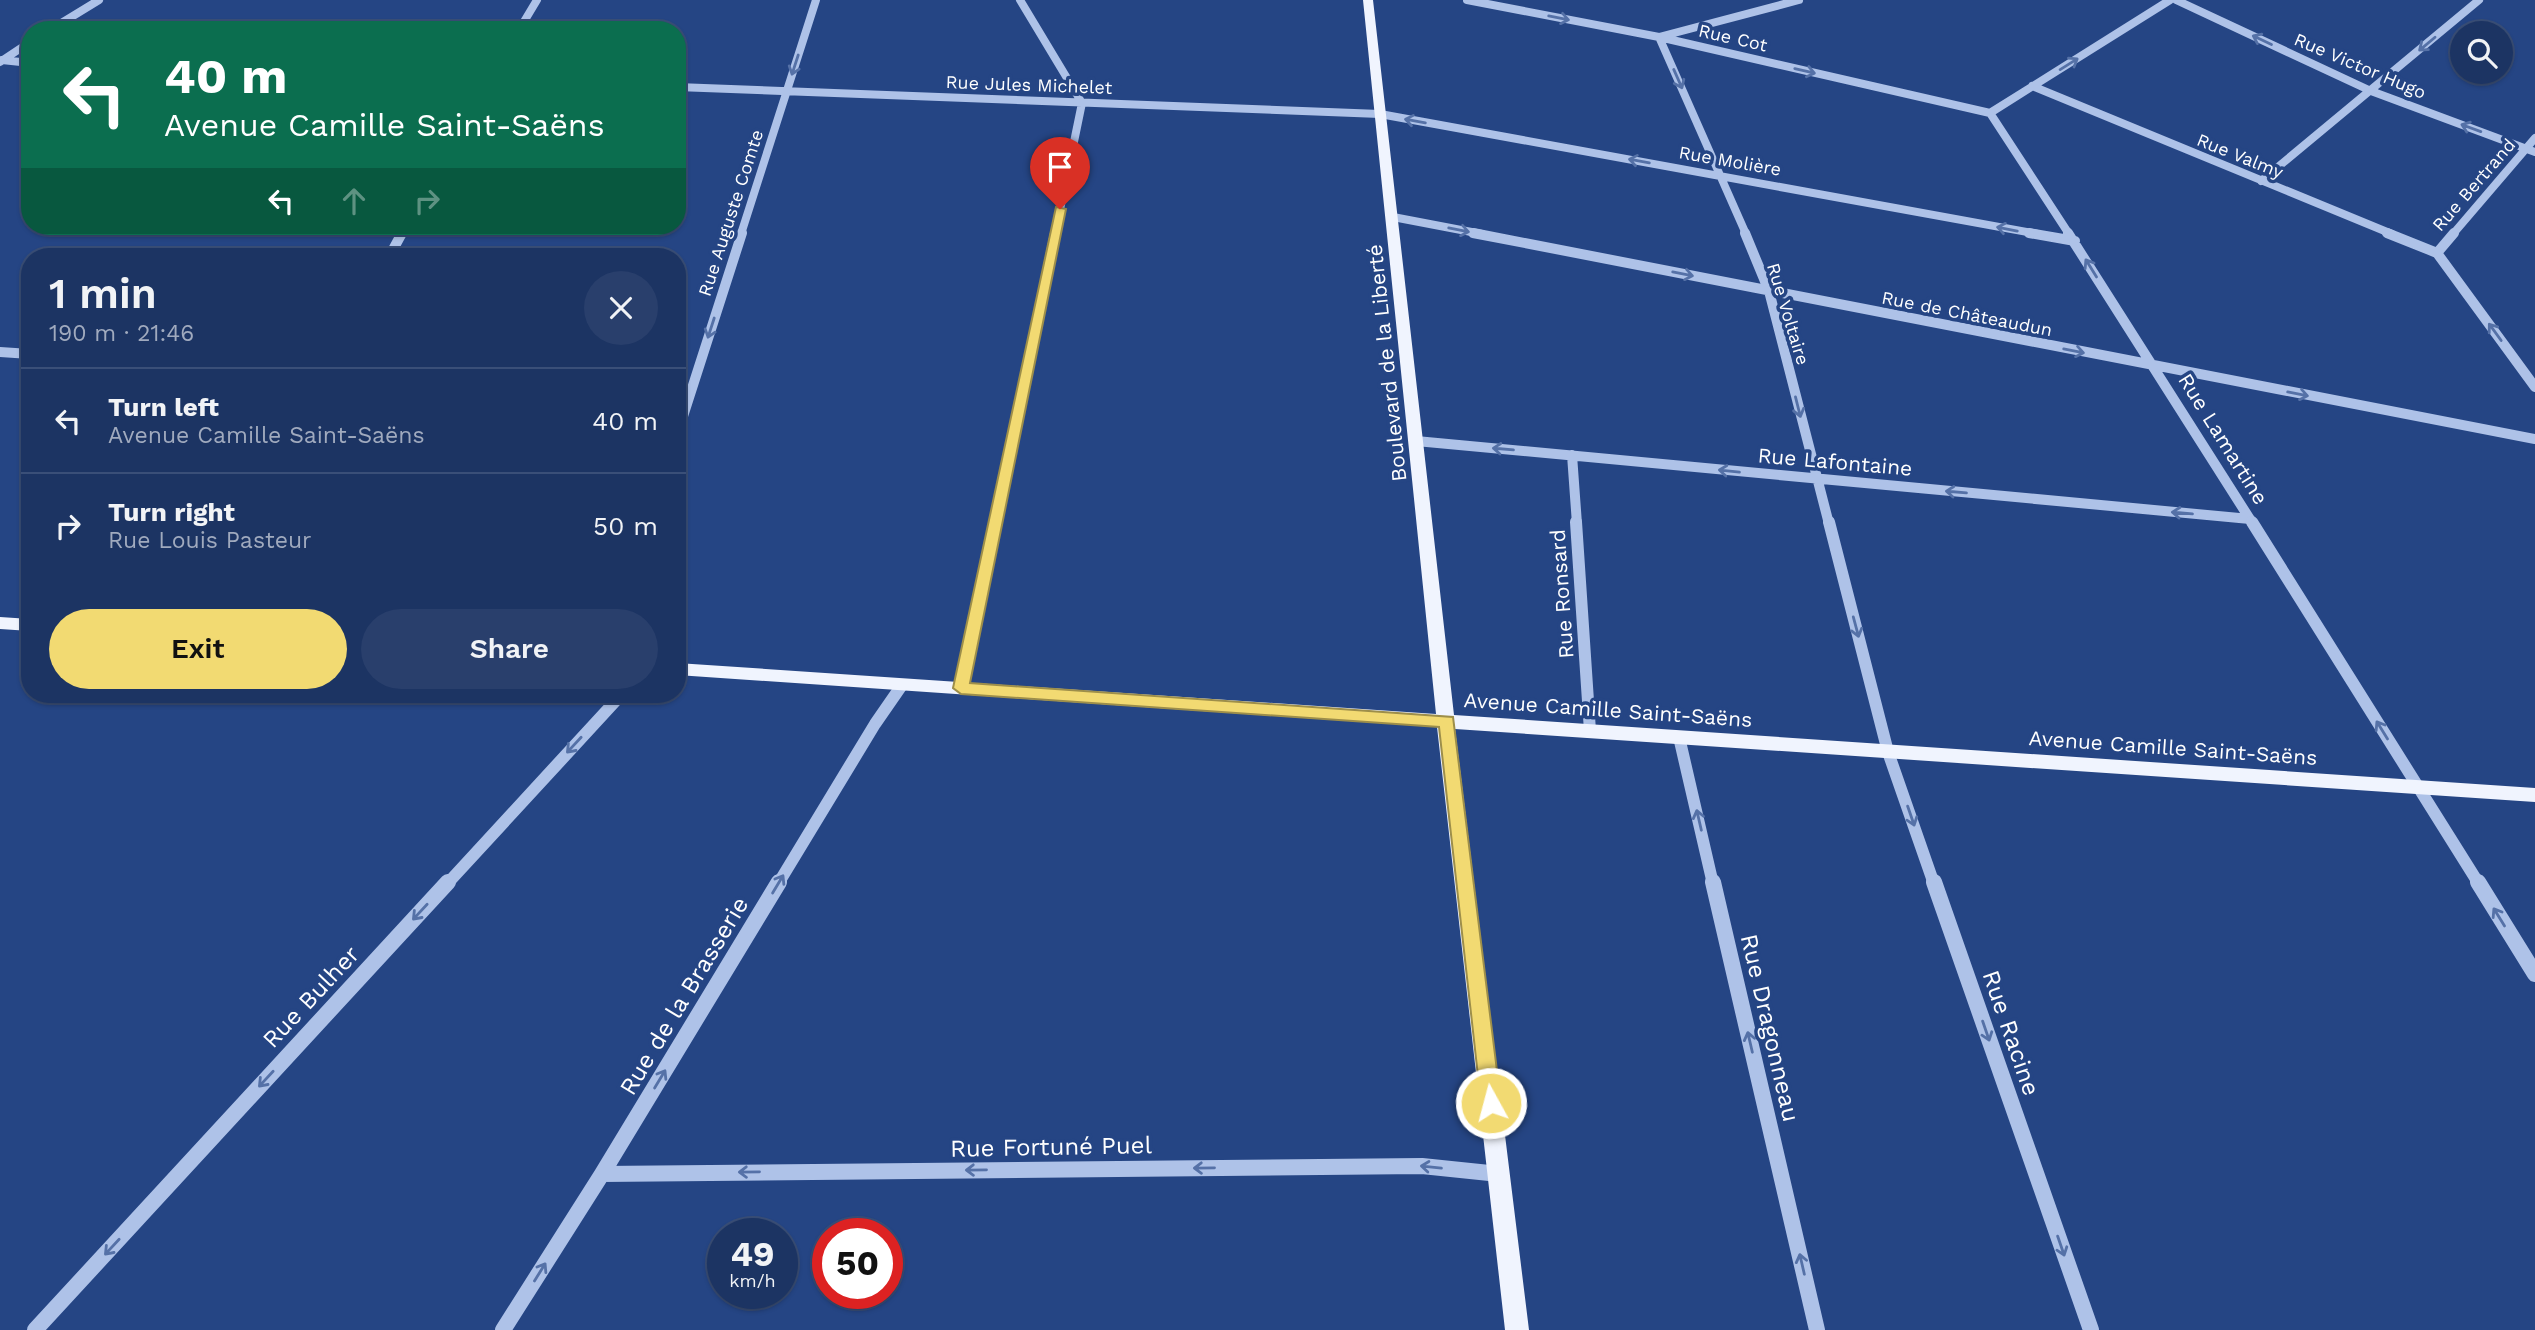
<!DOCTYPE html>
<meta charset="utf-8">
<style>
body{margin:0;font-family:"Work Sans",sans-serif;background:#293f6c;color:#f1f3f6;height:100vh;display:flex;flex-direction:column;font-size:26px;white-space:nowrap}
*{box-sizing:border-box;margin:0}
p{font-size:23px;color:#a0aabe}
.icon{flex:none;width:38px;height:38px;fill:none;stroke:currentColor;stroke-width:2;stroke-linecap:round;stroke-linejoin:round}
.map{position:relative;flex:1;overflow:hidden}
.details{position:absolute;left:21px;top:248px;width:665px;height:455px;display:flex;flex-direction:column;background:#1c3463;border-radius:28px;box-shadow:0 2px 5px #0004,0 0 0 2px #3a4f78}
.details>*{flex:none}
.banner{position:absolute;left:21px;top:21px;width:665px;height:214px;border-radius:28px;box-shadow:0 2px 5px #0004,0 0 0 2px #3a4f78;background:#0b6e4f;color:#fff;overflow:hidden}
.fabs{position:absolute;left:2450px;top:21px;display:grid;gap:14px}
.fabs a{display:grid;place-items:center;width:63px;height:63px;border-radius:50%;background:#1c3463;box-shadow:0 2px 5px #0004,0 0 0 2px #3a4f78;font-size:35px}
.speed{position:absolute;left:707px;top:1218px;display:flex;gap:14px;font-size:35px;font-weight:700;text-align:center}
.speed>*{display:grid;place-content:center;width:91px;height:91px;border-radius:50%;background:#1c3463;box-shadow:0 2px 5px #0004,0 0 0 2px #3a4f78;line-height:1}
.speed small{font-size:18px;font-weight:400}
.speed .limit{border:10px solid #d22;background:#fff;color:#111}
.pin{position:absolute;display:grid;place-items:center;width:60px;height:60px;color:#fff;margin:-72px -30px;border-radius:50% 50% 50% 0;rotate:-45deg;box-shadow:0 0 7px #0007}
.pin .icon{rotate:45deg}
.me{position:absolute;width:77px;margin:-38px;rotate:353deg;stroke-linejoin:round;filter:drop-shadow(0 0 5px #0008)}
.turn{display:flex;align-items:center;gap:24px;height:147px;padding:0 28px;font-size:32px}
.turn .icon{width:91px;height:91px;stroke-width:2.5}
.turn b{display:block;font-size:49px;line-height:60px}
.lanes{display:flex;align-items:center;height:66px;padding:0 28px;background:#0003;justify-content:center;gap:35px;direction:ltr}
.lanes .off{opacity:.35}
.round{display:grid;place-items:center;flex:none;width:74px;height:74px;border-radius:37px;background:#293f6c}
.summary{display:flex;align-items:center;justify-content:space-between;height:119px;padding:0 28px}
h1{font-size:42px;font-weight:600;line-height:52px}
.action{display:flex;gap:14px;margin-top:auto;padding:14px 28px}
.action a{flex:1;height:80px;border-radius:42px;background:#f2da72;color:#111;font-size:28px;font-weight:600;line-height:80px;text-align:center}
.action a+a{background:#293f6c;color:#f1f3f6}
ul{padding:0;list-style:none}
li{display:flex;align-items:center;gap:21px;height:105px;padding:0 28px;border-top:2px solid #3a4f78}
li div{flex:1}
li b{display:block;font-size:26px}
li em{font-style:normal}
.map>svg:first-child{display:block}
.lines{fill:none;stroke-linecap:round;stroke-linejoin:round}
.minor-far3{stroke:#aec2e8;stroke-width:8}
.minor-far2{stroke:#aec2e8;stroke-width:10}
.minor-far1{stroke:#aec2e8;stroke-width:12}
.minor{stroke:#aec2e8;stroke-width:16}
.major{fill:#f0f4fe;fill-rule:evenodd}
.oneway{stroke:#5571a7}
.route{fill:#f2da72;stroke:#9d8e4a;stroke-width:2}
.labels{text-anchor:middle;stroke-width:7;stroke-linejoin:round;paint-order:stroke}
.far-street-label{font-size:18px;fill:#fff;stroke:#254584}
.street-label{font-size:21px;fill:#fff;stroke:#254584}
.near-street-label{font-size:24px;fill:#fff;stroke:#254584}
</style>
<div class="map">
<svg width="2535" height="1330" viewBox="0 0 2535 1330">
<rect width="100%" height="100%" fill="#254584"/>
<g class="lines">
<!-- minor-far3 -->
<path class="minor-far3" d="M 1020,0 L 1082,103 L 1055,234
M 1467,0 L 1659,37 L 1990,113
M 2176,0 L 2371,91 L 2535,152
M 50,30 L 99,0
M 519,30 L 537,0
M 2,60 L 30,63
M 0,62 L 30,42
M 2032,86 L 2392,234
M 677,87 L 1380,114 L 2038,234
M 1990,113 L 2069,234
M 1990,113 L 2170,0
M 2261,181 L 2479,0
M 1393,217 L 1482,234
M 401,234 L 406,226
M 741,234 L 816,0
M 1746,234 L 1659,37 L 1799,0
M 2453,234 L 2535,138"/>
<!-- minor-far2 -->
<path class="minor-far2" d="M 1473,233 L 2535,439
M 1745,233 L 1769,291 L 1829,524
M 2029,233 L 2075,241
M 2068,233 L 2253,524
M 2387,233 L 2437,253
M 2437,253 L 2535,387
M 2437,253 L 2454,233
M 389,257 L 402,233
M 0,352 L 30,354
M 677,435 L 742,233
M 1416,441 L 2250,519
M 1572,455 L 1577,524
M 995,524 L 1055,233"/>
<!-- minor-far1 -->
<path class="minor-far1" d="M 1576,522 L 1590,731
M 1829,522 L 1888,752 L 1934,884
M 2252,522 L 2479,884
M 961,688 L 995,522
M 1679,737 L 1713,884
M 447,884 L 621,695
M 778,884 L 875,724 L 902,685"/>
<!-- minor -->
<path class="minor" d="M 1713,882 L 1817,1330
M 1934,882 L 2091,1330
M 2478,882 L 2535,974
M 602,1174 L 1422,1166 L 1499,1174
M 35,1330 L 448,882
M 503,1330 L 602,1174 L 779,882"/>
<!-- major -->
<path class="major" d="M 1363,0 L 1373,0 L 1454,715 L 2535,788 L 2535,802 L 1455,729 L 1529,1330 L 1505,1330 L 1437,727 L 677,675 L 677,663 L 1436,714 Z
M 0,617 L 30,619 L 30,631 L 0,629 Z"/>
</g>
<!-- one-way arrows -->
<defs><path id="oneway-shaft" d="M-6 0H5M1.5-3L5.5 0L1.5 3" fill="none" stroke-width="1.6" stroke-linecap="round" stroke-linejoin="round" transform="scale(1.75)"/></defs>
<g class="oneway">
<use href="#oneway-shaft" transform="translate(1559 18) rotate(11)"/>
<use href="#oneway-shaft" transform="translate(2262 40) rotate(-155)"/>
<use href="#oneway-shaft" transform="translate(2427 44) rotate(140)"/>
<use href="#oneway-shaft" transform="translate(2069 64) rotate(-32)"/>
<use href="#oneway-shaft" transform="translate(795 65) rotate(108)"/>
<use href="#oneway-shaft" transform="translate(1805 71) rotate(13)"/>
<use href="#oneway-shaft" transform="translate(1678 79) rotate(66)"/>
<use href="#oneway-shaft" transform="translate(1415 121) rotate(-170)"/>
<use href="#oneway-shaft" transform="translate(2471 128) rotate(-160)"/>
<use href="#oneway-shaft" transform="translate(1639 161) rotate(-170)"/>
<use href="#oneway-shaft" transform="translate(2007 229) rotate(-169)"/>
<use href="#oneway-shaft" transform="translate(1459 230) rotate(11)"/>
<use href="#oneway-shaft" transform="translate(2091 268) rotate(-122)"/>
<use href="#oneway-shaft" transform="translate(1683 274) rotate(11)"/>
<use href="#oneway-shaft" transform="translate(711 328) rotate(108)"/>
<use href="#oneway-shaft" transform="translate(2495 332) rotate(-126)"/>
<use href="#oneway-shaft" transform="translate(2074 351) rotate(11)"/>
<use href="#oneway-shaft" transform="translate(2298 394) rotate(11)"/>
<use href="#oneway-shaft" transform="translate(1798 407) rotate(76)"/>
<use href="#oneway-shaft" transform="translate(1503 449) rotate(-175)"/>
<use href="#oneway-shaft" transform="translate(1729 471) rotate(-174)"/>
<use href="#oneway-shaft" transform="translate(1956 492) rotate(-175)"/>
<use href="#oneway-shaft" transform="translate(2182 513) rotate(-175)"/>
<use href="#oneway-shaft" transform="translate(1856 627) rotate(75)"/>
<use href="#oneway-shaft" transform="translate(2382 730) rotate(-122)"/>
<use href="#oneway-shaft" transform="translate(574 745) rotate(133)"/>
<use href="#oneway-shaft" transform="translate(1911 816) rotate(71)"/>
<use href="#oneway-shaft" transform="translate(1699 820) rotate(-103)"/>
<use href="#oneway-shaft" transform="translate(778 884) rotate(-59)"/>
<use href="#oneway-shaft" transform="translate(420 912) rotate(133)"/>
<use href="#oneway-shaft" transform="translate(2499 917) rotate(-122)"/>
<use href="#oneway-shaft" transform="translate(1986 1031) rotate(71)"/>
<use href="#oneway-shaft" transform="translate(1750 1042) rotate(-103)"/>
<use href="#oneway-shaft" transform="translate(266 1079) rotate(133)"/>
<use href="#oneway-shaft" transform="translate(660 1079) rotate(-59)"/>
<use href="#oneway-shaft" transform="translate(1431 1167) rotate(-174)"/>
<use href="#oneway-shaft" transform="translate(1204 1168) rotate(179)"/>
<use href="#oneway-shaft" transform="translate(976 1170) rotate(179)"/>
<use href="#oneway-shaft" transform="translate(749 1172) rotate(179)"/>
<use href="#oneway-shaft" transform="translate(2061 1246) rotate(71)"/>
<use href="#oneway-shaft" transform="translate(112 1247) rotate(133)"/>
<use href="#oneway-shaft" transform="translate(1802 1264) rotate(-103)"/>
<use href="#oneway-shaft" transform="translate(540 1272) rotate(-58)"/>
</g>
<!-- route -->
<path class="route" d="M 1056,207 L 1066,209 L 970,683 L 1453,717 L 1501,1103 L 1498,1109 L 1491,1112 L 1484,1109 L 1481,1103 L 1439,727 L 961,694 L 953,688 Z"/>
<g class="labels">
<!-- far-street labels -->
<g class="far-street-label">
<text transform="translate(1733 38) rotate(13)" y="6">Rue Cot</text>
<text transform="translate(2360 66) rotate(23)" y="6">Rue Victor Hugo</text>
<text transform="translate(1029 85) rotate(2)" y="6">Rue Jules Michelet</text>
<text transform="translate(2240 156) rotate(22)" y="6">Rue Valmy</text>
<text transform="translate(1730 161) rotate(10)" y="6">Rue Molière</text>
<text transform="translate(2474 185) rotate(-49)" y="6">Rue Bertrand</text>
<text transform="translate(731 213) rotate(-72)" y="6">Rue Auguste Comte</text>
<text transform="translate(1788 314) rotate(73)" y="6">Rue Voltaire</text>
<text transform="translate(1967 314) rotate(11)" y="6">Rue de Châteaudun</text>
</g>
<!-- street labels -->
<g class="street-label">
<text transform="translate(1387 363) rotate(-96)" y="7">Boulevard de la Liberté</text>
<text transform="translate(2223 439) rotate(58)" y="7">Rue Lamartine</text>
<text transform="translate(1835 462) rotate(5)" y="7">Rue Lafontaine</text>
<text transform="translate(1562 594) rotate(-94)" y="7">Rue Ronsard</text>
<text transform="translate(1608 710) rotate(4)" y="7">Avenue Camille Saint-Saëns</text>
<text transform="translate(2173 748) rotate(4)" y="7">Avenue Camille Saint-Saëns</text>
</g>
<!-- near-street labels -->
<g class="near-street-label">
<text transform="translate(684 996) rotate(-59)" y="8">Rue de la Brasserie</text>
<text transform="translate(311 997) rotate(-47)" y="8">Rue Bulher</text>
<text transform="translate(1770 1028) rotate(77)" y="8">Rue Dragonneau</text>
<text transform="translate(2011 1033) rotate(71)" y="8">Rue Racine</text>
<text transform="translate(1051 1147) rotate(-1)" y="8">Rue Fortuné Puel</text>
</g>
</g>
</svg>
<div class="fabs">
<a><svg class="icon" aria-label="search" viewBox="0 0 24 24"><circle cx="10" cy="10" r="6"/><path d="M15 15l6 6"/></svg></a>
</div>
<div class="speed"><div>49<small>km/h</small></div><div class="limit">50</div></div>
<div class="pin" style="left:1060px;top:209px;background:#d93025"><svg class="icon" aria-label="arrive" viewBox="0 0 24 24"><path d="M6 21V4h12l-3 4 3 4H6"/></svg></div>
<svg class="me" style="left:1491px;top:1103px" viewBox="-20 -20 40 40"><circle r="17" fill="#f2da72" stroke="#fff" stroke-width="3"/><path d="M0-11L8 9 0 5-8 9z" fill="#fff"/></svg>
<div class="banner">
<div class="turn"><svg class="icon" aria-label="left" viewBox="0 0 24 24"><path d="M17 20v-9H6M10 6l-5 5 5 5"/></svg><div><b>40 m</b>Avenue Camille Saint-Saëns</div></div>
<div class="lanes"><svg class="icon" aria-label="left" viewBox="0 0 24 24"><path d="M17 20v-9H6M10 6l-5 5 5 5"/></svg><svg class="icon off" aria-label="ahead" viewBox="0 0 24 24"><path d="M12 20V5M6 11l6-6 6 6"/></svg><svg class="icon off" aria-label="right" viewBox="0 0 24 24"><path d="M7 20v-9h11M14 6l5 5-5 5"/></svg></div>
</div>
<section class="details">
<div class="summary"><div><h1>1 min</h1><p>190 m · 21:46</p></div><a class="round"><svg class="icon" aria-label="close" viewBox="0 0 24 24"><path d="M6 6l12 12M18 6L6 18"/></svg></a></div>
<ul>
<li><svg class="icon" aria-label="left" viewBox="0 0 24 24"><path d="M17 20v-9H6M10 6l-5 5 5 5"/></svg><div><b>Turn left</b><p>Avenue Camille Saint-Saëns</p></div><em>40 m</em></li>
<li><svg class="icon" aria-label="right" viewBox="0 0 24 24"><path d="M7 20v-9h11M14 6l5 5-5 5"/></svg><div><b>Turn right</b><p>Rue Louis Pasteur</p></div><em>50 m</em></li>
</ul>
<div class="action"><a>Exit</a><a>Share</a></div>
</section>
</div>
